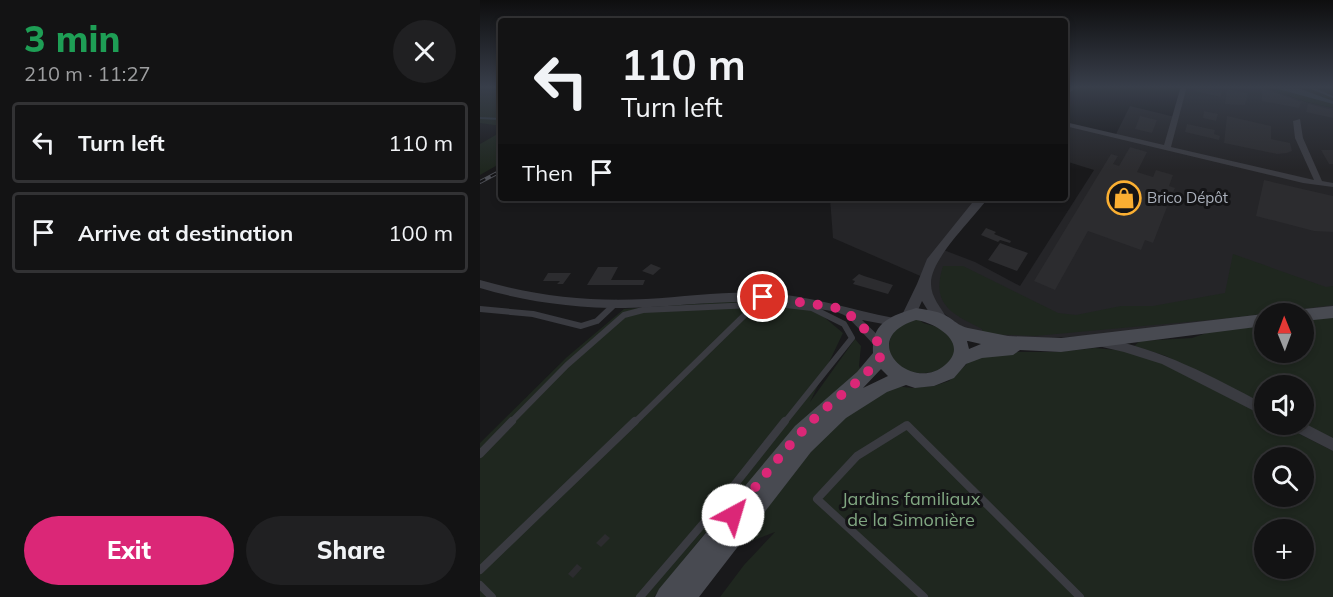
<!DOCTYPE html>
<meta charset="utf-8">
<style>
body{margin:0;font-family:Mulish,sans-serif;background:#202022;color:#f1f3f6;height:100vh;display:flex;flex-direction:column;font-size:22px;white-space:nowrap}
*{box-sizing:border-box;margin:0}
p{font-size:20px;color:#9d9ea0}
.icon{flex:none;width:33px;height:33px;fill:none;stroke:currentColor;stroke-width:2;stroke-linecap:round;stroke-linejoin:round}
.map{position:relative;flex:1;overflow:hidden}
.details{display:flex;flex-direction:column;background:#131314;width:480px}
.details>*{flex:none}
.guide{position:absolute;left:18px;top:18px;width:570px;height:183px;border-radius:6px;box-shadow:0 3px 9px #0003,0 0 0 2px #323234;background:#131314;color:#f1f3f6;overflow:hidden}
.needle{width:39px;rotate:359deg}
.tools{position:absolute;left:774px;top:303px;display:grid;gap:12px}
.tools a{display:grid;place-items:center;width:60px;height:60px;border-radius:50%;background:#131314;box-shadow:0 3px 9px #0003,0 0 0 2px #323234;font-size:30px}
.pin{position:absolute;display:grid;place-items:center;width:51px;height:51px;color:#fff;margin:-26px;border:3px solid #fff;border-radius:50%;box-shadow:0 2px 6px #0007}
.me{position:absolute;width:66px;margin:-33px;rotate:39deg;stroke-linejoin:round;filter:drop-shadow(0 0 4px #0008)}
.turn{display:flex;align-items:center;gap:21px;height:126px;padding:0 24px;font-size:27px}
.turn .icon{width:78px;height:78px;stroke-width:2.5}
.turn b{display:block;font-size:42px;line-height:51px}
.then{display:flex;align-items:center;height:57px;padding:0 24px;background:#0003;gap:12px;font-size:22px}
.round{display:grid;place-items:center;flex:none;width:63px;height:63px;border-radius:32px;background:#202022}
.summary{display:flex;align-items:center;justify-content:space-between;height:102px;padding:0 24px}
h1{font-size:36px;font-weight:800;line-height:45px;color:#1e9e55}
.action{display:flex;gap:12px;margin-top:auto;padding:12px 24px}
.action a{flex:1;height:69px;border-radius:36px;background:#db2777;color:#fff;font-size:24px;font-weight:800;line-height:69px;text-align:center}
.action a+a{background:#202022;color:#f1f3f6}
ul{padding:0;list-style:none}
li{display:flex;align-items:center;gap:18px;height:81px;margin:0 12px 9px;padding:0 12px;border:3px solid #323234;border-radius:6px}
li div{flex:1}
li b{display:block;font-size:22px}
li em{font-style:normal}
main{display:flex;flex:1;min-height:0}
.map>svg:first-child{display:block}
.built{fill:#252528}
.green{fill:#1f271f;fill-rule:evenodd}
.water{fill:#2e3940}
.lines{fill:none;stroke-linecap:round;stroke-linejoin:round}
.stream{stroke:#2e3940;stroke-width:2}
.building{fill:#2c2c2f}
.service-far1{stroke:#3a3b41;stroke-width:6}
.service{stroke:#3a3b41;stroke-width:8}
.minor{fill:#3a3b41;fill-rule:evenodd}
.tertiary{fill:#3a3b41;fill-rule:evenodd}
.secondary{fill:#484a51;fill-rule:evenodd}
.rail-casing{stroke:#4d4f56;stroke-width:4}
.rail{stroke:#141416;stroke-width:2;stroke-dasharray:6;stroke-linecap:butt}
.route{stroke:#db2777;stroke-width:10;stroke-dasharray:0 18}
.labels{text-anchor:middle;stroke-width:6;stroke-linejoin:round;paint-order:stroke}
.poi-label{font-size:15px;fill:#abb1bc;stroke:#141416;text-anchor:start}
.near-park-label{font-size:18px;fill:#81a782;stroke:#141416}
</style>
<main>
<section class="details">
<div class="summary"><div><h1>3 min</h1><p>210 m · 11:27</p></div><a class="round"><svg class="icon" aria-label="close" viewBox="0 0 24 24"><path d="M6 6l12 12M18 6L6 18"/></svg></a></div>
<ul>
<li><svg class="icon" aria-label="left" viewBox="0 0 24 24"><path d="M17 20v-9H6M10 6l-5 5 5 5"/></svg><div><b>Turn left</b></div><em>110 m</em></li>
<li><svg class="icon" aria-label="arrive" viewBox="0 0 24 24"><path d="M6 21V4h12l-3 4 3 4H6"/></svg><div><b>Arrive at destination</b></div><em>100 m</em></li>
</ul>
<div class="action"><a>Exit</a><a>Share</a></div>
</section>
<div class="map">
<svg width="853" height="597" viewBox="0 0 853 597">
<rect width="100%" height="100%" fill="#19191b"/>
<!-- built -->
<path class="built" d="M 691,86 L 781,86 L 826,102 L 853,108 L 853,312 L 784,314 L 784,317 L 604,336 L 540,340 L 484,329 L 457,308 L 445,278 L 353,238 L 350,198 L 502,198 L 461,249 L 495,262 L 540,286 L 614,170 L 585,161 L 585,124 L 635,136 L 650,106 L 695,117 L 703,89 Z"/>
<!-- green -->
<path class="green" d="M 0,86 L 21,86 L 21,126 L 0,123 Z
M 781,86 L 853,86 L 853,108 L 826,102 Z
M 21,132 L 21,163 L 0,175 L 0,144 Z
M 753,254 L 846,287 L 853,286 L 853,305 L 750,318 L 555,336 L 503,334 L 502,329 C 470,313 451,304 463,266 L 483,266 L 578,313 L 596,315 L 641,306 L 673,306 L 745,293 Z
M 241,302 L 276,302 L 332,307 L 363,333 L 330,402 L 375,339 L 381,346 L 379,366 L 382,374 L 326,420 L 238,517 L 174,597 L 0,597 L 0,443 L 87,357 L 144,309 Z
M 853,312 L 853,442 L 824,424 L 824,386 L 784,386 L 784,407 L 686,356 L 654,346 L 660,341 L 712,338 L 750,325 L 784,320 L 784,352 L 824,352 L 824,315 Z
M 439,319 L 443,323 L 468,330 C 470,335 473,340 474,344 C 480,373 439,379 420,368 C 415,366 411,358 408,354 C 410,329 416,325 439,319 Z
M 615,348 L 647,351 L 684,364 L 784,415 L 784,424 L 802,425 L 853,451 L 853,597 L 240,597 L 264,565 L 295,532 L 248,550 L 363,414 L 416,386 L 432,388 L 454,386 L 469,381 L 495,356 L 529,352 L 578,352 ZM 784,458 L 824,458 L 824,496 L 784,496 ZM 784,530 L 824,530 L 824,568 L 784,568 Z"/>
<!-- water -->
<path class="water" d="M 787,86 L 813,86 L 853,101 L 853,104 Z"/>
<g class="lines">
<!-- stream -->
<path class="stream" d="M 827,86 L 853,97
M 0,118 L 21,119"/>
</g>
<!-- building -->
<path class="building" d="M 716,86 L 742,91 L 741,97 L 714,91 Z
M 782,88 L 821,102 L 819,108 L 782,101 Z
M 747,89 L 768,93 L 765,105 L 745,104 Z
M 828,104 L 853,110 L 853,118 L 826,112 Z
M 724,111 L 738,114 L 736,121 L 723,118 Z
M 660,116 L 677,120 L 672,133 L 655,129 Z
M 747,116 L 791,126 L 791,139 L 810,143 L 812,151 L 807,153 L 797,154 L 744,143 Z
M 707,124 L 735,130 L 734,134 L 740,136 L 739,140 L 705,132 Z
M 650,147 L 667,152 L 657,172 L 673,177 L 676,170 L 693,175 L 689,186 L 695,188 L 693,192 L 687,191 L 681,205 L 687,207 L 673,243 L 665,240 L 661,250 L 608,231 L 575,290 L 554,281 L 631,154 L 638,156 L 633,164 L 639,166 Z
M 841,150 L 853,150 L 853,164 L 849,164 Z
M 784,180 L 853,196 L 853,232 L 834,231 L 776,216 Z
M 506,228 L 516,232 L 514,234 L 531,241 L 530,243 L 520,240 L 518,242 L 501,235 Z
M 520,243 L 548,253 L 537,271 L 508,260 Z
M 171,264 L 181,268 L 173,275 L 162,271 Z
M 118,267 L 138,267 L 131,280 L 165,280 L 163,285 L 107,285 Z
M 68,273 L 91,273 L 83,284 L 77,284 L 80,281 L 63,281 Z
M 379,274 L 384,276 L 413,285 L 408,294 L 373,284 L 375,281 L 372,280 Z
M 125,534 L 130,538 L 121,547 L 116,543 Z
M 97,564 L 102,568 L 93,578 L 88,574 Z"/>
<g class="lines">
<!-- service-far1 -->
<path class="service-far1" d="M 0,309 L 53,314 L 101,326 L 117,321 L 136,303
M 30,423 L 87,365 L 144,315 L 163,310 L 297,304 L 332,308 L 364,324 L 372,338 L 304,423
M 154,423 L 277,303"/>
<!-- service -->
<path class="service" d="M 0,454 L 32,421
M 0,570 L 155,421
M 0,585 L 12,597
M 160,597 L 233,512 L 305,421
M 444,597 L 337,499 L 377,456 L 427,425 L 600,597"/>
<!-- minor -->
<path class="minor" d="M 701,86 L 707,86 L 691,147 L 834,180 L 815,138 L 813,121 L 820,119 L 823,138 L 842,181 L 853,183 L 853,187 L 823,183 L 585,126 L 585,122 L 684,145 Z
M 0,280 C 55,296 110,302 166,299 C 206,297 245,291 285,293 C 329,295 371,310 414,318 L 418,319 L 419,322 L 418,325 L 414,326 L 382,320 L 404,341 L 406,344 L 404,347 L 400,349 L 396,347 C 388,339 372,320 364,315 C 357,311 345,310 337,309 C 273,294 209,307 145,308 C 95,308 47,302 0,288 Z
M 622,338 C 681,349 732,376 784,404 L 784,416 L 682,364 L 644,352 L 618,346 L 616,343 L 618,340 Z
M 824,423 L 853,438 L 853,451 L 808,428 L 807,424 L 824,424 Z"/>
<!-- tertiary -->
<path class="tertiary" d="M 589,86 L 598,86 L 585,96 L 585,89 Z
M 496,198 L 508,198 C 493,219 450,259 451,284 C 451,297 461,308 467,318 L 465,322 L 455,322 L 442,301 L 434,319 L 424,319 L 422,315 L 437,284 L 447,259 Z"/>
<!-- secondary -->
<path class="secondary" d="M 853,306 L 853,318 L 824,321 L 824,314 L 817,314 L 824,309 Z
M 436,308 C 448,310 460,311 470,318 C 477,323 480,326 488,328 L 528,336 L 581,338 L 784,314 L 784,326 L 581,352 L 540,350 L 533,355 L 502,358 L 486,364 L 474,378 L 454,386 L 435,388 L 426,385 L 407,392 L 366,418 L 331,452 L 219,597 L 175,597 L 179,589 L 315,426 L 377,372 L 393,353 C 391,322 411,316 436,308 ZM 436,320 C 457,323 490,344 465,365 C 432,394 375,339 436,320 ZM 487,341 L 488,341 L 501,344 L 489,349 ZM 401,369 L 408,376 L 383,388 Z"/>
<defs>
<path id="rail" d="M 0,182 L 21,171"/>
</defs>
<!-- rail casing -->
<use href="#rail" class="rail-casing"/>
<!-- rail -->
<use href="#rail" class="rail"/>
</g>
<!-- sky -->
<linearGradient id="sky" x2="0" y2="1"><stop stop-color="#0e0e0f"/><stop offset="0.51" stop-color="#383e4a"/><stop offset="1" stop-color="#383e4a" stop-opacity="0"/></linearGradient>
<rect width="853" height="170" fill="url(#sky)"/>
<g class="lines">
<!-- route -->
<path class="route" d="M 253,515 C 279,483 304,449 334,419 C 356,397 382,382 401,356 L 400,344 L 369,314 L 354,307 L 283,297"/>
</g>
<!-- icons -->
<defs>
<symbol id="shop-ring" viewBox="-11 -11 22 22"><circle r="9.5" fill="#141416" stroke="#faaf32" stroke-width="1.5"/><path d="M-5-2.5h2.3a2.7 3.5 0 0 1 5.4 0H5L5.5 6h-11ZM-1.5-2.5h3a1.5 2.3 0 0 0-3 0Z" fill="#faaf32"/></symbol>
</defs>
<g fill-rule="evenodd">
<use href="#shop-ring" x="625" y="179" width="38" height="38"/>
</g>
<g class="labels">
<!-- poi labels -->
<g class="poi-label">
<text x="667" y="203">Brico Dépôt</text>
</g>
<!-- near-park labels -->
<g class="near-park-label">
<text x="431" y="505">Jardins familiaux<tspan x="431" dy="21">de la Simonière</tspan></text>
</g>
</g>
</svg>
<div class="tools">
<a><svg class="needle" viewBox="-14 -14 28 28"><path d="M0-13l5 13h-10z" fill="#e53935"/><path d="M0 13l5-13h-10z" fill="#9d9ea0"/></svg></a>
<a><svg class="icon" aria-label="sound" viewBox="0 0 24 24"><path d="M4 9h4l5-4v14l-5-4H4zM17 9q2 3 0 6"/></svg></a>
<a><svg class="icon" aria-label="search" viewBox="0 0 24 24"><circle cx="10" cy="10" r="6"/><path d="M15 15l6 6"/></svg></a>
<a>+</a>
</div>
<div class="pin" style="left:283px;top:297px;background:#d93025"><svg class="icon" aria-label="arrive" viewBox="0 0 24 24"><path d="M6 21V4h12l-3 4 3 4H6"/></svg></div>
<svg class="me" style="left:253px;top:515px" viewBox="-20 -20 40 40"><circle r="19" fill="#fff"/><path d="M0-13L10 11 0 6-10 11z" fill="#db2777"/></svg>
<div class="guide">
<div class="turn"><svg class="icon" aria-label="left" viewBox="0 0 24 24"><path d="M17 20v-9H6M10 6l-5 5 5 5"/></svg><div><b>110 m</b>Turn left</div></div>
<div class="then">Then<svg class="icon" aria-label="arrive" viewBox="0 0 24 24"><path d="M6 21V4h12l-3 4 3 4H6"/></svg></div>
</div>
</div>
</main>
